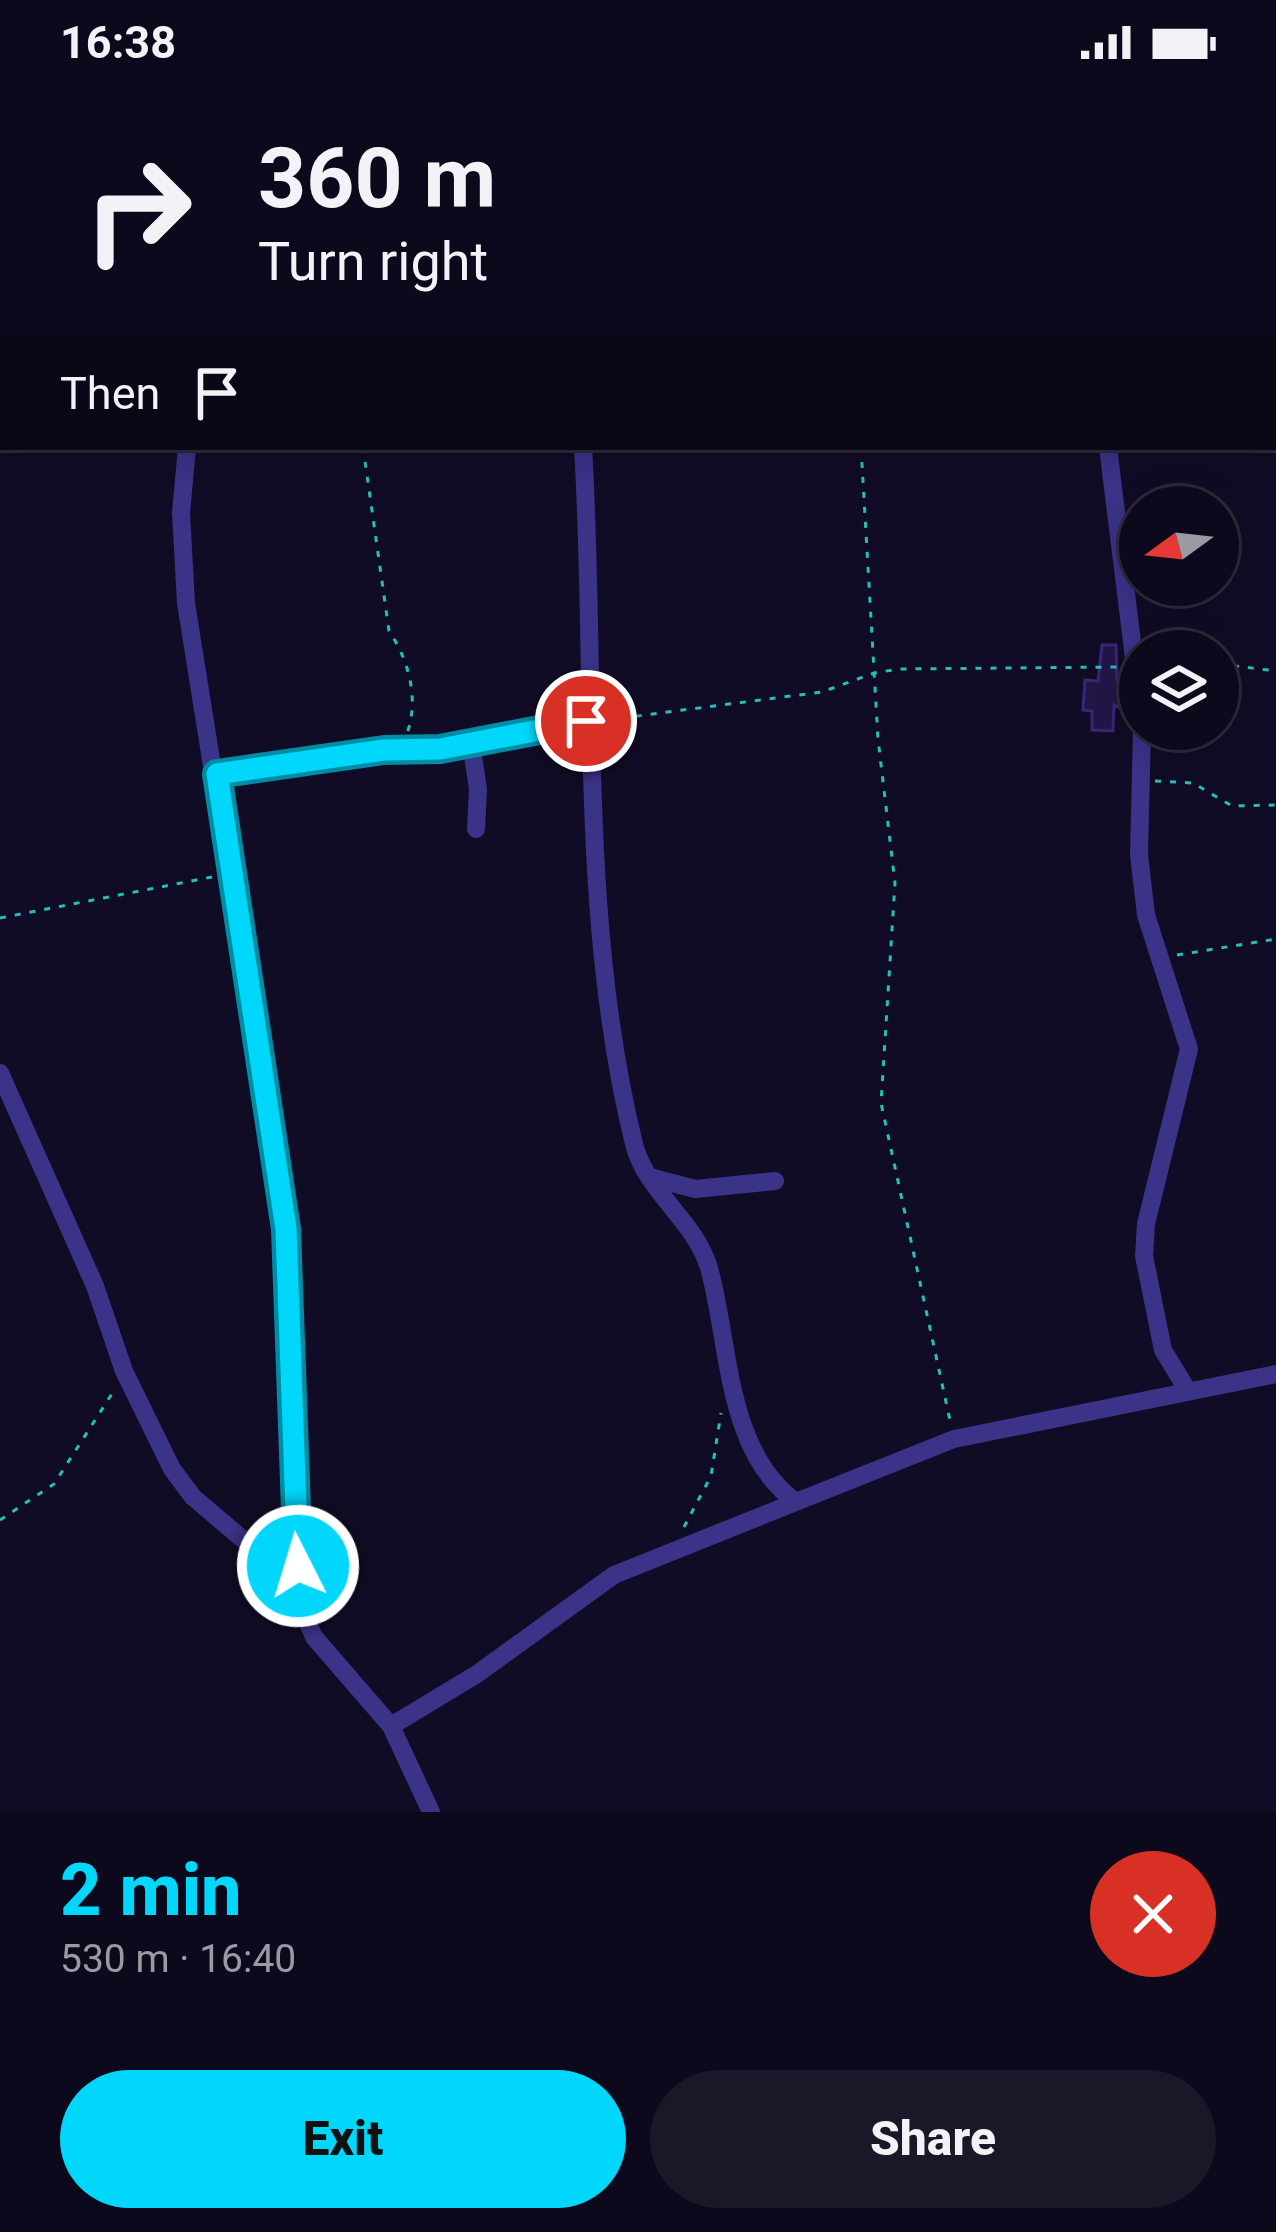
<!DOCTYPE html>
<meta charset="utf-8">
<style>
body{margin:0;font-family:Roboto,sans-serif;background:#1b1729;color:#f1f3f6;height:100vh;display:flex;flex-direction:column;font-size:45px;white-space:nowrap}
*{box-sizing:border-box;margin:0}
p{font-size:39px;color:#9a9aa3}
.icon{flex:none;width:66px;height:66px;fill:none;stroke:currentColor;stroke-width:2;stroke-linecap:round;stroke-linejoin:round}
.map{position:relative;height:1728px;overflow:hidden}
.drawer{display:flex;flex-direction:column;background:#0d091c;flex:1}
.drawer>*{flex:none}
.hud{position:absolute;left:0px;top:0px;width:1278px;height:366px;box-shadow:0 6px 30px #0003,0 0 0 3px #2d2a3b;background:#0d091c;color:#f1f3f6;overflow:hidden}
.needle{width:78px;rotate:255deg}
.buttons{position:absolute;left:1119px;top:402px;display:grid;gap:24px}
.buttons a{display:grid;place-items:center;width:120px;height:120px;border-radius:50%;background:#0d091c;box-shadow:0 6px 30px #0003,0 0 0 3px #2d2a3b;font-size:60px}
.pin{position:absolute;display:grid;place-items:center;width:102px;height:102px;color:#fff;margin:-51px;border:6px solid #fff;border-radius:50%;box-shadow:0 3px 12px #0007}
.me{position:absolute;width:132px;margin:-66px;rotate:355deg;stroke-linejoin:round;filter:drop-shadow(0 0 9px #0008)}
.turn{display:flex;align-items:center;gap:42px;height:252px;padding:0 60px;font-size:54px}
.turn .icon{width:156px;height:156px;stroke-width:2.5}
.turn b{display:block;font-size:84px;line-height:102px}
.then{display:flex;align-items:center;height:114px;padding:0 60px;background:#0003;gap:24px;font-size:45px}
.round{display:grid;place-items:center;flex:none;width:126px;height:126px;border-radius:63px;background:#1b1729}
.head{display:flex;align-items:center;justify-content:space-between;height:204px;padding:0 60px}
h1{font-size:72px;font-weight:800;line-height:90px;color:#00d7fb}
.action{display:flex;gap:24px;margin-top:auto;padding:24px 60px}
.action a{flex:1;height:138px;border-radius:72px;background:#00d7fb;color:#111;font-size:48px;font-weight:800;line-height:138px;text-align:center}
.action a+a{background:#1b1729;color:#f1f3f6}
.status{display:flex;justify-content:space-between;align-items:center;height:84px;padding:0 60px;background:#0d091c;direction:ltr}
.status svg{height:33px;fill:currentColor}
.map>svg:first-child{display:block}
.building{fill:#231647;stroke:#392675;stroke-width:3}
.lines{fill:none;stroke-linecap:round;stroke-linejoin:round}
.path{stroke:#23bfbd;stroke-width:3;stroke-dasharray:6 9;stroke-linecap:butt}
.minor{stroke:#3a3388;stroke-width:18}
.route-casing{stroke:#008ca3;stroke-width:30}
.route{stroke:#00d7fb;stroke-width:21}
</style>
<div class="status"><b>16:38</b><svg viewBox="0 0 49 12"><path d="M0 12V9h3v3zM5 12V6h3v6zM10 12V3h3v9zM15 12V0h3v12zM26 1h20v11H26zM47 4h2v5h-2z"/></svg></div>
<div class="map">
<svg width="1276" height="1728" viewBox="0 0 1276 1728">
<rect width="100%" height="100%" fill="#110c25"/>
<!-- building -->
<path class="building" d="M 1102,561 L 1116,561 L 1117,597 L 1122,597 L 1121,624 L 1114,621 L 1113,647 L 1092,646 L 1092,627 L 1083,626 L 1085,596 L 1098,597 Z"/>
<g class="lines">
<!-- path -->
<path class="path" d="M 373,0 L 374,3
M 724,0 L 724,3
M 842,0 L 842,3
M 960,0 L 960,3
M 622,3 L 622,0
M 716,3 L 716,0
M 1275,314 L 1276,314
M 363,363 L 389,547 C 409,576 420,617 406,652
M 861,363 L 878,655 L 895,799 L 881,1019 L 951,1341
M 1218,580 L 1276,587
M 606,636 L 822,608 L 874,589 L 899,585 L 1118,583
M 1155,697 L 1193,699 L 1232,722 L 1276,721
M 0,834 L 212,793
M 1177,871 L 1276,855
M 0,1436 L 54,1400 L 115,1305
M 684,1443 L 711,1392 L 721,1329"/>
<!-- minor -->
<path class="minor" d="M 168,0 L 168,3
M 569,0 L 569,3
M 1078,0 L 1078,3
M 1275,70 L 1276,70
M 0,257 L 3,256
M 187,363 L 181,429 L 186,519 L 286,1145 L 293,1213 L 294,1452 L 304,1530 L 314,1553 L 391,1642 L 431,1728
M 583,363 C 597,595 578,833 634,1060 C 646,1108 695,1136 709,1184 C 730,1258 725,1367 796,1418 L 954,1355 L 1276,1290
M 1108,363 L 1140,623
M 1142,645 L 1139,771 L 1146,831 L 1189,965 L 1146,1140 L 1144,1172 L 1163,1266 L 1186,1304
M 471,659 L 478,705 L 476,745
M 217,690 L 384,666 L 440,665 L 586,637
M 0,989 L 95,1202 L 124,1287 L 172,1385 L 193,1413 L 266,1475 L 299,1521
M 650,1093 L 695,1105 L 775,1097
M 391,1642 L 477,1590 L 614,1491 L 796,1418"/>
</g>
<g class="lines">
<defs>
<path id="route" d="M 298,1482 L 286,1145 L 217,690 L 384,666 L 440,665 L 586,637"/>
</defs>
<!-- route casing -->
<use href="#route" class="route-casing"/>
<!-- route -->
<use href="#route" class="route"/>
</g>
</svg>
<div class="buttons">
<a><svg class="needle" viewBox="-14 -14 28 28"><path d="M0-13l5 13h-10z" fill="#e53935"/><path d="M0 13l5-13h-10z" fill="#9a9aa3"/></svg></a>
<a><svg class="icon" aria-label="layers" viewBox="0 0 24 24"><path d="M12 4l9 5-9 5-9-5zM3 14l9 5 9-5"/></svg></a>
</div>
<div class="pin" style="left:586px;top:637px;background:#d93025"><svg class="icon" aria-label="arrive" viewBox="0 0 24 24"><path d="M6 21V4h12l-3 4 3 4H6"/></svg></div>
<svg class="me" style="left:298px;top:1482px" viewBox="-20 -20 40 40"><circle r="17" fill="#00d7fb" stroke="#fff" stroke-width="3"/><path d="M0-11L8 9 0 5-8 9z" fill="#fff"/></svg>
<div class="hud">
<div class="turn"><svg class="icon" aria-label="right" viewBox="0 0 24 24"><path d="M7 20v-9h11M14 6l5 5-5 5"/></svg><div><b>360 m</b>Turn right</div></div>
<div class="then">Then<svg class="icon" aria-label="arrive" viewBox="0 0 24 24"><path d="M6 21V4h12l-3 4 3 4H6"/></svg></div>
</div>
</div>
<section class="drawer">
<div class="head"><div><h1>2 min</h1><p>530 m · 16:40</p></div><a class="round" style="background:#d93025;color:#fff"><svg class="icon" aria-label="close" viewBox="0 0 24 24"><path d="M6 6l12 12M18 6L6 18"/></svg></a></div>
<div class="action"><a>Exit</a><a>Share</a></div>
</section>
